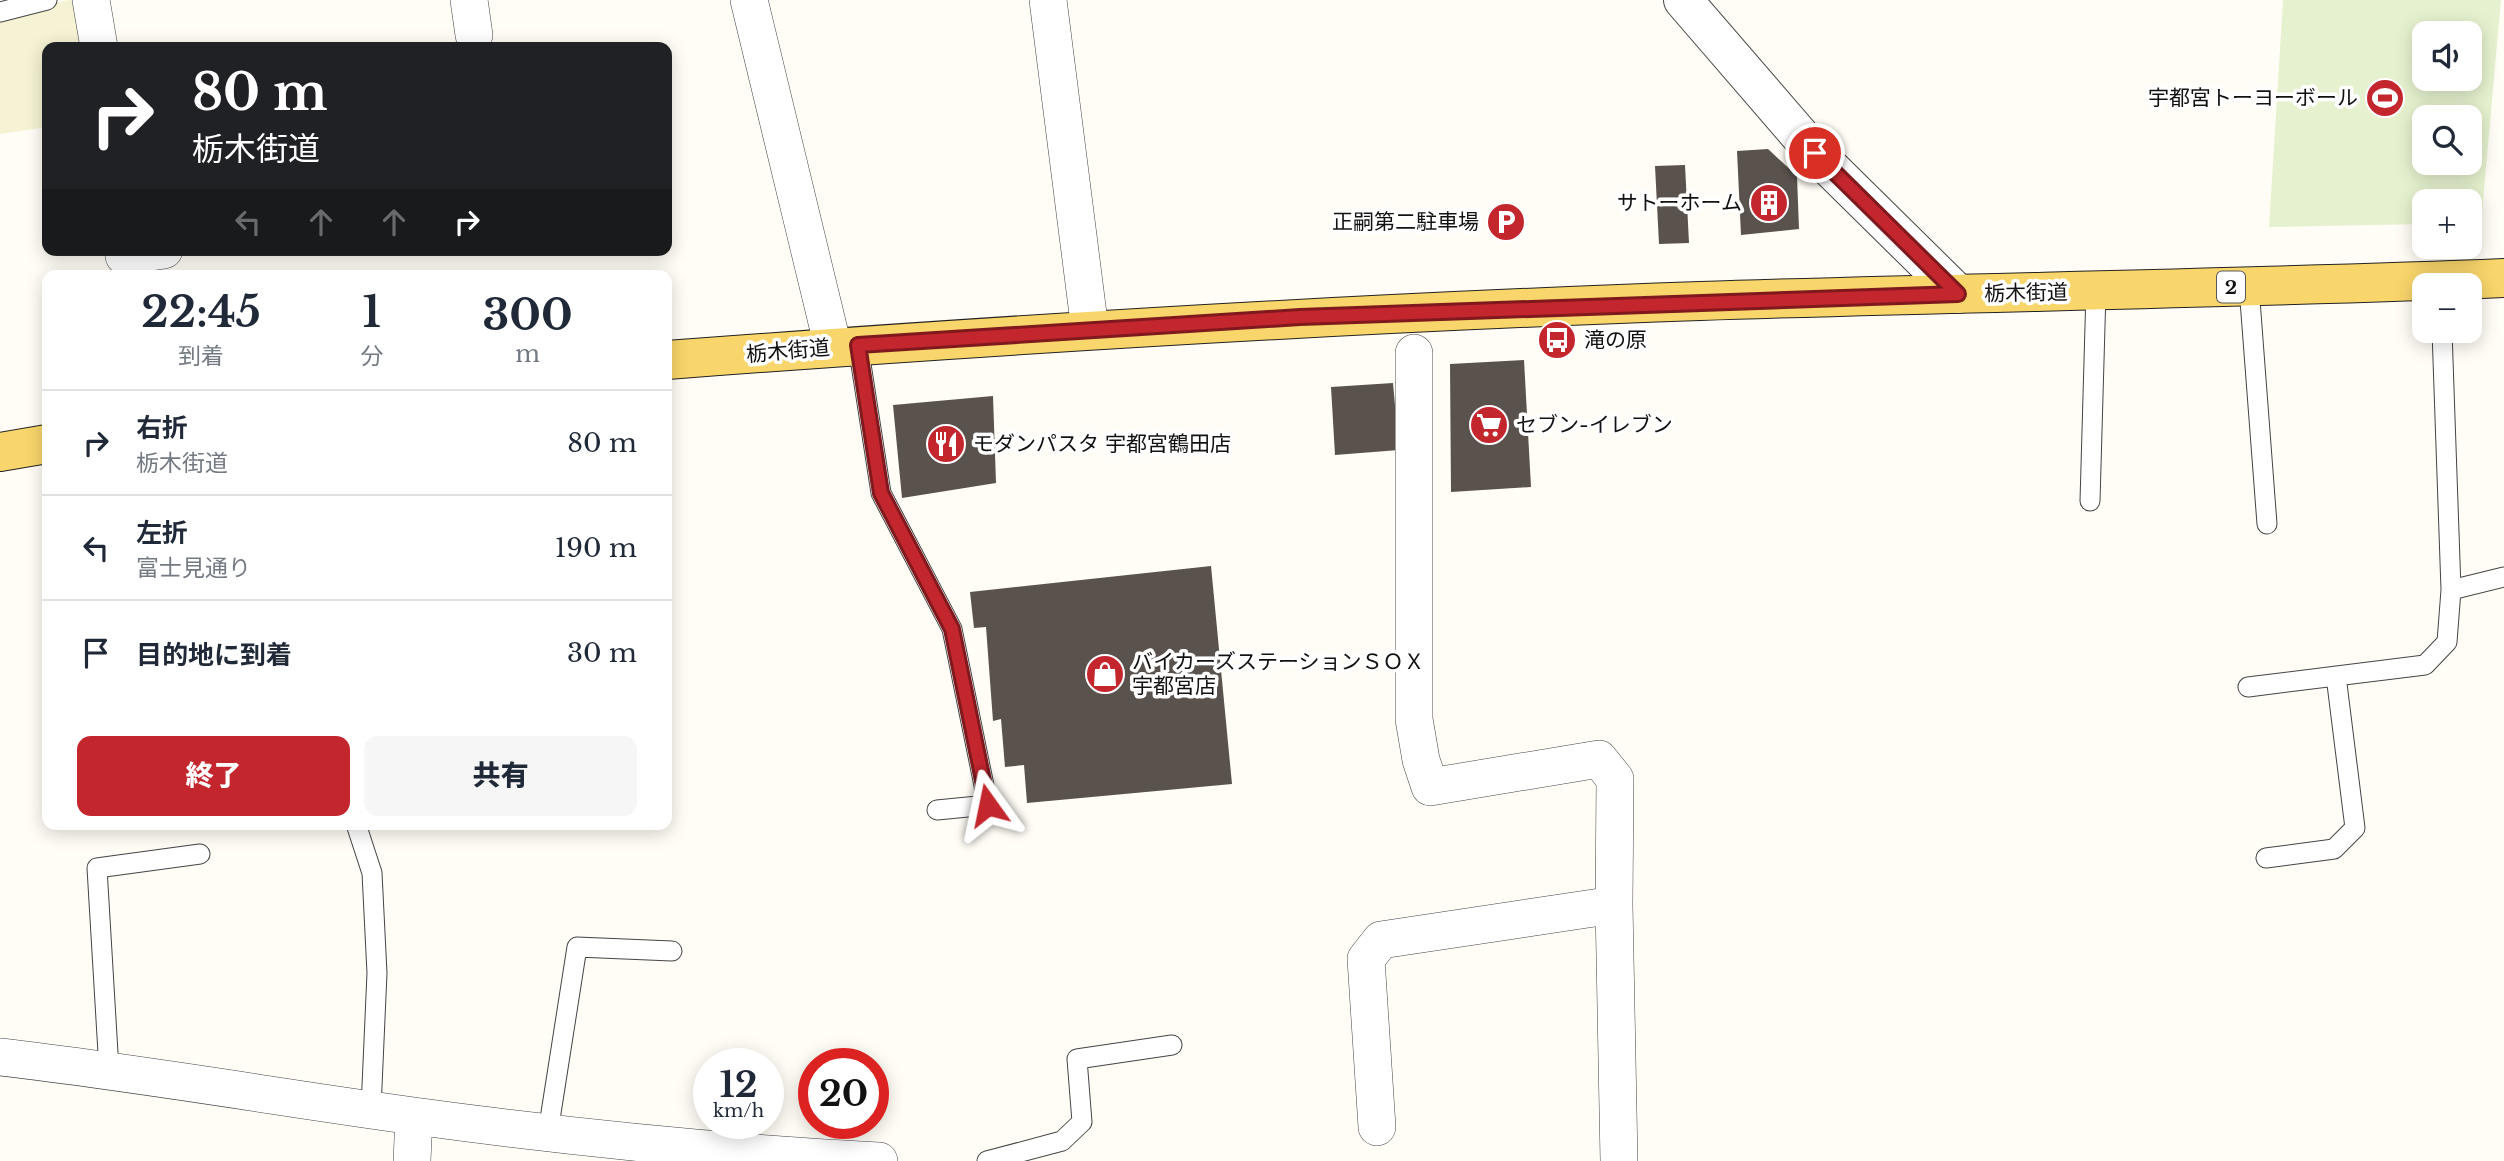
<!DOCTYPE html>
<html lang="ja">
<meta charset="utf-8">
<style>
body{margin:0;font-family:"Libre Baskerville","Noto Sans JP",serif;background:#f6f6f7;color:#1f2937;height:100vh;display:flex;flex-direction:column;font-size:26px;white-space:nowrap}
*{box-sizing:border-box;margin:0}
p{font-size:23px;color:#747a83}
.icon{flex:none;width:38px;height:38px;fill:none;stroke:currentColor;stroke-width:2;stroke-linecap:round;stroke-linejoin:round}
.map{position:relative;flex:1;overflow:hidden}
.side{position:absolute;left:42px;top:270px;width:630px;height:560px;display:flex;flex-direction:column;background:#fff;border-radius:14px;box-shadow:0 4px 18px #0003}
.side>*{flex:none}
.banner{position:absolute;left:42px;top:42px;width:630px;height:214px;border-radius:14px;box-shadow:0 4px 18px #0003;background:#202124;color:#fff;overflow:hidden}
.fabs{position:absolute;left:2412px;top:21px;display:grid;gap:14px}
.fabs a{display:grid;place-items:center;width:70px;height:70px;border-radius:14px;background:#fff;box-shadow:0 4px 18px #0003;font-size:35px}
.speed{position:absolute;left:693px;top:1048px;display:flex;gap:14px;font-size:35px;font-weight:700;text-align:center}
.speed>*{display:grid;place-content:center;width:91px;height:91px;border-radius:50%;background:#fff;box-shadow:0 4px 18px #0003;line-height:1}
.speed small{font-size:18px;font-weight:400}
.speed .limit{border:10px solid #d22;background:#fff;color:#111}
.pin{position:absolute;display:grid;place-items:center;width:60px;height:60px;color:#fff;margin:-30px;border:4px solid #fff;border-radius:50%;box-shadow:0 2px 7px #0007}
.me{position:absolute;width:77px;margin:-38px;rotate:348deg;stroke-linejoin:round;filter:drop-shadow(0 0 5px #0008)}
.turn{display:flex;align-items:center;gap:24px;height:147px;padding:0 35px;font-size:32px}
.turn .icon{width:91px;height:91px;stroke-width:2.5}
.turn b{display:block;font-size:49px;line-height:60px}
.lanes{display:flex;align-items:center;height:66px;padding:0 35px;background:#0003;justify-content:center;gap:35px;direction:ltr}
.lanes .off{opacity:.35}
.eta{display:flex;justify-content:space-evenly;align-items:center;height:119px;text-align:center}
.eta b{font-size:42px;font-weight:800;line-height:49px}
.action{display:flex;gap:14px;margin-top:auto;padding:14px 35px}
.action a{flex:1;height:80px;border-radius:14px;background:#c4262e;color:#fff;font-size:28px;font-weight:800;line-height:80px;text-align:center}
.action a+a{background:#f6f6f7;color:#1f2937}
ul{padding:0;list-style:none}
li{display:flex;align-items:center;gap:21px;height:105px;padding:0 35px;border-top:2px solid #e0e1e3}
li div{flex:1}
li b{display:block;font-size:26px}
li em{font-style:normal}
.map>svg:first-child{display:block}
.farmland{fill:#f6f3d4}
.pitch{fill:#e6f2cf;fill-rule:evenodd}
.building{fill:#5a524d}
.lines{fill:none;stroke-linecap:round;stroke-linejoin:round}
.service-casing{stroke:#444;stroke-width:21}
.minor-casing{stroke:#444;stroke-width:38}
.tertiary-casing{stroke:#444;stroke-width:40}
.primary-casing{stroke:#222;stroke-width:40}
.service{stroke:#fff;stroke-width:19}
.minor{stroke:#fff;stroke-width:37}
.tertiary{stroke:#fff;stroke-width:38}
.primary{stroke:#f9d66b;stroke-width:38}
.route-casing{stroke:#7f191e;stroke-width:18}
.route{stroke:#c4262e;stroke-width:12}
.labels{text-anchor:middle;stroke-width:7;stroke-linejoin:round;paint-order:stroke}
.shield{fill:#fff;stroke:#585858;stroke-width:2}
.shield-label{font-size:19px;font-weight:bold;fill:#111}
.poi-label{font-size:21px;fill:#111;stroke:#fff;text-anchor:start}
.street-label{font-size:21px;fill:#111;stroke:#fff}
</style>
<div class="map">
<svg width="2504" height="1161" viewBox="0 0 2504 1161">
<rect width="100%" height="100%" fill="#fffdf5"/>
<!-- farmland -->
<path class="farmland" d="M 68,0 L 81,0 L 88,47 L 47,47 L 47,127 L 0,134 L 0,17 Z"/>
<!-- pitch -->
<path class="pitch" d="M 2283,0 L 2501,0 L 2481,223 L 2469,223 L 2469,201 L 2424,201 L 2424,224 L 2269,227 ZM 2424,33 L 2469,33 L 2469,79 L 2424,79 ZM 2424,117 L 2469,117 L 2469,163 L 2424,163 Z"/>
<!-- building -->
<path class="building" d="M 1768,149 L 1797,176 L 1799,229 L 1741,235 L 1737,151 Z
M 1685,165 L 1689,243 L 1659,244 L 1655,166 Z
M 1524,360 L 1531,487 L 1451,492 L 1450,364 Z
M 1393,383 L 1399,450 L 1335,455 L 1331,387 Z
M 993,396 L 996,483 L 902,498 L 893,405 Z
M 1211,566 L 1232,784 L 1027,803 L 1024,765 L 1005,767 L 1001,719 L 993,721 L 986,627 L 974,628 L 970,592 Z"/>
<g class="lines">
<defs>
<path id="service" d="M 0,12 L 47,0
M 2249,287 L 2267,524
M 858,345 L 881,493 L 952,629 L 988,805 L 937,810
M 2090,501 L 2096,291
M 2451,590 L 2504,577
M 2248,687 L 2425,665 L 2447,642 L 2451,590 L 2442,331
M 356,824 L 372,873 L 377,973 L 371,1109
M 2266,858 L 2334,849 L 2355,828 L 2336,676
M 109,1070 L 97,868 L 200,854
M 548,1132 L 577,947 L 672,951
M 987,1161 L 1062,1141 L 1082,1122 L 1077,1059 L 1172,1045"/>
<path id="minor" d="M 91,0 L 99,47
M 469,0 L 474,35
M 749,0 L 833,347
M 1048,0 L 1090,330
M 124,256 L 164,250
M 1414,353 L 1414,719 L 1421,760 L 1430,787 L 1599,759 L 1615,779 L 1614,905 L 1619,1161
M 0,1057 C 139,1073 276,1097 414,1116 C 568,1137 724,1153 879,1161
M 1377,1127 L 1366,959 L 1381,940 L 1614,905
M 412,1161 L 414,1116"/>
<path id="tertiary" d="M 1683,0 L 1815,153 L 1958,294"/>
<path id="primary" d="M 667,360 C 1011,334 1355,313 1700,301 C 1968,292 2236,289 2504,278
M 0,452 L 47,444"/>
</defs>
<!-- service casing -->
<use href="#service" class="service-casing"/>
<!-- minor casing -->
<use href="#minor" class="minor-casing"/>
<!-- tertiary casing -->
<use href="#tertiary" class="tertiary-casing"/>
<!-- primary casing -->
<use href="#primary" class="primary-casing"/>
<!-- service -->
<use href="#service" class="service"/>
<!-- minor -->
<use href="#minor" class="minor"/>
<!-- tertiary -->
<use href="#tertiary" class="tertiary"/>
<!-- primary -->
<use href="#primary" class="primary"/>
</g>
<g class="lines">
<defs>
<path id="route" d="M 988,805 L 952,629 L 881,493 L 858,345 L 1300,317 L 1958,294 L 1815,153"/>
</defs>
<!-- route casing -->
<use href="#route" class="route-casing"/>
<!-- route -->
<use href="#route" class="route"/>
</g>
<!-- icons -->
<defs>
<symbol id="stadium-disc" viewBox="-11 -11 22 22"><circle r="9.5" fill="#c4262e" stroke="#fff"/><path d="M0-5a6.5 5 0 1 0 0 10a6.5 5 0 1 0 0-10ZM-3.5-1.8h7v3.6h-7Z" fill="#fff"/></symbol>
<symbol id="building-disc" viewBox="-11 -11 22 22"><circle r="9.5" fill="#c4262e" stroke="#fff"/><path d="M-4-6H4V6H1V3H-1V6H-4ZM-2.5-4.3h1.7v1.8h-1.7ZM.8-4.3h1.7v1.8H.8ZM-2.5-1h1.7V.8h-1.7ZM.8-1h1.7V.8H.8Z" fill="#fff"/></symbol>
<symbol id="parking-disc" viewBox="-11 -11 22 22"><circle r="9.5" fill="#c4262e" stroke="#fff"/><path d="M-3.5-5.5H1a3.5 3.5 0 0 1 0 7H-1V5.5H-3.5ZM-1-3.4V-.6H.8a1.4 1.4 0 0 0 0-2.8Z" fill="#fff"/></symbol>
<symbol id="bus-disc" viewBox="-11 -11 22 22"><circle r="9.5" fill="#c4262e" stroke="#fff"/><path d="M-5-6H5V4H4V6H2V4H-2V6H-4V4H-5ZM-3.5-4V0h7V-4ZM-3.5 1.2v1.5H-2V1.2ZM2 1.2v1.5H3.5V1.2Z" fill="#fff"/></symbol>
<symbol id="supermarket-disc" viewBox="-11 -11 22 22"><circle r="9.5" fill="#c4262e" stroke="#fff"/><path d="M-6-5.5h2.5l.6 2H6L4.5 2H-2.5L-4.4-4H-6ZM-1.5 3.2a1.3 1.3 0 1 0 .1 0ZM3 3.2a1.3 1.3 0 1 0 .1 0Z" fill="#fff"/></symbol>
<symbol id="restaurant-disc" viewBox="-11 -11 22 22"><circle r="9.5" fill="#c4262e" stroke="#fff"/><path d="M-5-6h1v4h1v-4h1v4h1v-4h1v5L-1.5 .5V6h-2V.5L-5-1ZM5-6V6H3V1.5H1.5Q1.5-4 5-6Z" fill="#fff"/></symbol>
<symbol id="shop-disc" viewBox="-11 -11 22 22"><circle r="9.5" fill="#c4262e" stroke="#fff"/><path d="M-5-2.5h2.3a2.7 3.5 0 0 1 5.4 0H5L5.5 6h-11ZM-1.5-2.5h3a1.5 2.3 0 0 0-3 0Z" fill="#fff"/></symbol>
</defs>
<g fill-rule="evenodd">
<use href="#stadium-disc" x="2363" y="76" width="44" height="44"/>
<use href="#building-disc" x="1747" y="181" width="44" height="44"/>
<use href="#parking-disc" x="1484" y="200" width="44" height="44"/>
<use href="#bus-disc" x="1535" y="318" width="44" height="44"/>
<use href="#supermarket-disc" x="1467" y="403" width="44" height="44"/>
<use href="#restaurant-disc" x="924" y="422" width="44" height="44"/>
<use href="#shop-disc" x="1083" y="652" width="44" height="44"/>
</g>
<g class="labels">
<!-- shield labels -->
<rect class="shield" x="2217" y="271.5" width="28" height="31" rx="5"/>
<g class="shield-label">
<text x="2231" y="294">2</text>
</g>
<!-- poi labels -->
<g class="poi-label">
<text x="2358" y="105" text-anchor="end">宇都宮トーヨーボール</text>
<text x="1742" y="210" text-anchor="end">サトーホーム</text>
<text x="1479" y="229" text-anchor="end">正嗣第二駐車場</text>
<text x="1584" y="347">滝の原</text>
<text x="1516" y="432">セブン-イレブン</text>
<text x="973" y="451">モダンパスタ 宇都宮鶴田店</text>
<text x="1132" y="669">バイカーズステーションＳＯＸ<tspan x="1132" dy="24">宇都宮店</tspan></text>
</g>
<!-- street labels -->
<g class="street-label">
<text transform="translate(2026 293) rotate(-1)" y="7">栃木街道</text>
<text transform="translate(788 351) rotate(-5)" y="7">栃木街道</text>
</g>
</g>
</svg>
<div class="fabs">
<a><svg class="icon" aria-label="sound" viewBox="0 0 24 24"><path d="M4 9h4l5-4v14l-5-4H4zM17 9q2 3 0 6"/></svg></a>
<a><svg class="icon" aria-label="search" viewBox="0 0 24 24"><circle cx="10" cy="10" r="6"/><path d="M15 15l6 6"/></svg></a>
<a>+</a>
<a>−</a>
</div>
<div class="speed"><div>12<small>km/h</small></div><div class="limit">20</div></div>
<div class="pin" style="left:1815px;top:153px;background:#d93025"><svg class="icon" aria-label="arrive" viewBox="0 0 24 24"><path d="M6 21V4h12l-3 4 3 4H6"/></svg></div>
<svg class="me" style="left:988px;top:805px" viewBox="-20 -20 40 40"><path d="M0-17L14 15 0 8-14 15z" fill="#c4262e" stroke="#fff" stroke-width="4"/></svg>
<div class="banner">
<div class="turn"><svg class="icon" aria-label="right" viewBox="0 0 24 24"><path d="M7 20v-9h11M14 6l5 5-5 5"/></svg><div><b>80 m</b>栃木街道</div></div>
<div class="lanes"><svg class="icon off" aria-label="left" viewBox="0 0 24 24"><path d="M17 20v-9H6M10 6l-5 5 5 5"/></svg><svg class="icon off" aria-label="ahead" viewBox="0 0 24 24"><path d="M12 20V5M6 11l6-6 6 6"/></svg><svg class="icon off" aria-label="ahead" viewBox="0 0 24 24"><path d="M12 20V5M6 11l6-6 6 6"/></svg><svg class="icon" aria-label="right" viewBox="0 0 24 24"><path d="M7 20v-9h11M14 6l5 5-5 5"/></svg></div>
</div>
<section class="side">
<div class="eta">
<div><b>22:45</b><p>到着</p></div>
<div><b>1</b><p>分</p></div>
<div><b>300</b><p>m</p></div>
</div>
<ul>
<li><svg class="icon" aria-label="right" viewBox="0 0 24 24"><path d="M7 20v-9h11M14 6l5 5-5 5"/></svg><div><b>右折</b><p>栃木街道</p></div><em>80 m</em></li>
<li><svg class="icon" aria-label="left" viewBox="0 0 24 24"><path d="M17 20v-9H6M10 6l-5 5 5 5"/></svg><div><b>左折</b><p>富士見通り</p></div><em>190 m</em></li>
<li><svg class="icon" aria-label="arrive" viewBox="0 0 24 24"><path d="M6 21V4h12l-3 4 3 4H6"/></svg><div><b>目的地に到着</b></div><em>30 m</em></li>
</ul>
<div class="action"><a>終了</a><a>共有</a></div>
</section>
</div>
